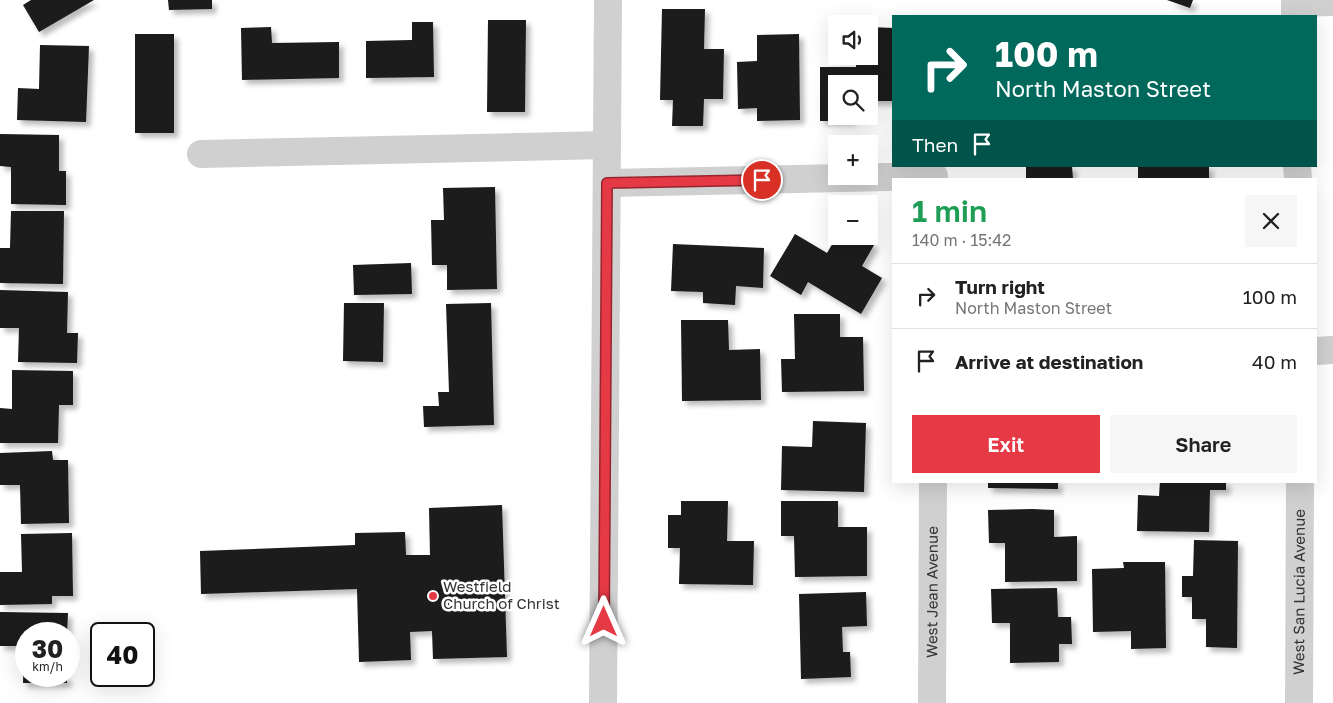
<!DOCTYPE html>
<meta charset="utf-8">
<style>
body{margin:0;font-family:"Golos Text",sans-serif;background:#f6f6f6;color:#222;height:100vh;display:flex;flex-direction:column;font-size:19px;white-space:nowrap}
*{box-sizing:border-box;margin:0}
p{font-size:16px;color:#767676}
.icon{flex:none;width:28px;height:28px;fill:none;stroke:currentColor;stroke-width:2;stroke-linecap:round;stroke-linejoin:round}
.map{position:relative;flex:1;overflow:hidden}
.panel{position:absolute;left:892px;top:178px;width:425px;height:305px;display:flex;flex-direction:column;background:#fff;border-radius:0px;box-shadow:0 5px 20px #0002}
.panel>*{flex:none}
.hud{position:absolute;left:892px;top:15px;width:425px;height:152px;border-radius:0px;box-shadow:0 5px 20px #0002;background:#00695c;color:#fff;overflow:hidden}
.controls{position:absolute;left:828px;top:15px;display:grid;gap:10px}
.controls a{display:grid;place-items:center;width:50px;height:50px;border-radius:0px;background:#fff;box-shadow:0 5px 20px #0002;font-size:25px}
.speed{position:absolute;left:15px;top:622px;display:flex;gap:10px;font-size:25px;font-weight:700;text-align:center}
.speed>*{display:grid;place-content:center;width:65px;height:65px;border-radius:50%;background:#fff;box-shadow:0 5px 20px #0002;line-height:1}
.speed small{font-size:12px;font-weight:400}
.speed .limit{border:2px solid #111;border-radius:8px;background:#fff;color:#111}
.pin{position:absolute;display:grid;place-items:center;width:42px;height:42px;color:#fff;margin:-21px;border:2px solid #fff;border-radius:50%;box-shadow:0 1px 5px #0007}
.me{position:absolute;width:55px;margin:-28px;rotate:0deg;stroke-linejoin:round;filter:drop-shadow(0 0 4px #0008)}
.turn{display:flex;align-items:center;gap:18px;height:105px;padding:0 20px;font-size:22px}
.turn .icon{width:65px;height:65px;stroke-width:2.5}
.turn b{display:block;font-size:35px;line-height:42px}
.then{display:flex;align-items:center;height:48px;padding:0 20px;background:#0003;gap:10px;font-size:19px}
.round{display:grid;place-items:center;flex:none;width:52px;height:52px;border-radius:0px;background:#f6f6f6}
.headline{display:flex;align-items:center;justify-content:space-between;height:85px;padding:0 20px}
h1{font-size:30px;font-weight:600;line-height:38px;color:#1e9e55}
.button{display:flex;gap:10px;margin-top:auto;padding:10px 20px}
.button a{flex:1;height:58px;border-radius:0px;background:#e63946;color:#fff;font-size:20px;font-weight:600;line-height:58px;text-align:center}
.button a+a{background:#f6f6f6;color:#222}
ul{padding:0;list-style:none}
li{display:flex;align-items:center;gap:15px;height:65px;padding:0 20px;border-top:1px solid #e0e0e0}
li div{flex:1}
li b{display:block;font-size:19px}
li em{font-style:normal}
.map>svg:first-child{display:block}
.building{fill:#1a1a1a;filter:url(#shadow)}
.lines{fill:none;stroke-linecap:round;stroke-linejoin:round}
.minor{stroke:#d0d0d0;stroke-width:28}
.route-casing{stroke:#96252e;stroke-width:12}
.route{stroke:#e63946;stroke-width:9}
.poi-dot{fill:#e63946;stroke:#fff;stroke-width:2}
.labels{text-anchor:middle;stroke-width:5;stroke-linejoin:round;paint-order:stroke}
.poi-label{font-size:15px;fill:#333;stroke:#fff;text-anchor:start}
.street-label{font-size:15px;fill:#333;stroke:#fff}
</style>
<div class="map">
<svg width="1333" height="703" viewBox="0 0 1333 703">
<defs>
<filter id="shadow"><feDropShadow dx="4.5" dy="4.5" stdDeviation="2.5" flood-color="#0004"/></filter>
</defs>
<rect width="100%" height="100%" fill="#fff"/>
<!-- building -->
<path class="building" d="M 31,0 L 94,0 L 39,32 L 23,5 Z
M 168,0 L 212,0 L 212,9 L 169,10 Z
M 1167,0 L 1193,0 L 1190,8 Z
M 662,9 L 705,9 L 704,49 L 724,49 L 723,99 L 704,99 L 703,126 L 672,126 L 673,100 L 660,100 Z
M 488,20 L 526,20 L 525,112 L 487,112 Z
M 412,22 L 433,22 L 434,77 L 366,78 L 366,41 L 412,40 Z
M 271,27 L 272,43 L 339,42 L 339,78 L 242,80 L 241,28 Z
M 869,27 L 894,28 L 894,101 L 869,101 L 869,84 L 836,84 L 836,116 L 852,116 L 852,121 L 820,121 L 820,67 L 856,67 L 856,56 L 869,56 Z
M 135,34 L 174,34 L 174,133 L 135,133 Z
M 799,34 L 800,120 L 757,121 L 757,108 L 738,109 L 737,62 L 757,61 L 757,35 Z
M 40,45 L 89,46 L 86,122 L 17,120 L 18,88 L 39,89 Z
M 0,134 L 59,135 L 59,171 L 66,171 L 66,205 L 11,204 L 11,167 L 0,166 Z
M 1026,166 L 1072,166 L 1073,179 L 1026,179 Z
M 1138,166 L 1209,166 L 1209,179 L 1138,179 Z
M 495,187 L 497,289 L 447,290 L 447,265 L 432,265 L 431,220 L 444,220 L 443,188 Z
M 11,211 L 64,211 L 63,284 L 0,283 L 0,248 L 10,248 Z
M 795,234 L 827,253 L 837,236 L 859,236 L 874,245 L 862,266 L 882,278 L 861,314 L 808,282 L 801,295 L 770,276 Z
M 673,244 L 764,248 L 763,288 L 736,286 L 735,305 L 703,303 L 703,292 L 671,291 Z
M 411,263 L 412,294 L 354,295 L 353,265 Z
M 0,290 L 68,292 L 67,333 L 78,333 L 77,363 L 18,362 L 19,328 L 0,328 Z
M 344,303 L 384,303 L 383,362 L 343,361 Z
M 491,303 L 494,425 L 424,427 L 423,406 L 439,406 L 438,392 L 449,392 L 446,304 Z
M 794,314 L 840,314 L 840,337 L 863,337 L 864,391 L 782,392 L 781,359 L 795,359 Z
M 681,320 L 728,320 L 729,350 L 760,349 L 761,400 L 682,401 Z
M 12,370 L 73,371 L 73,405 L 59,405 L 58,443 L 0,443 L 0,408 L 12,409 Z
M 813,421 L 866,423 L 864,492 L 781,490 L 782,446 L 812,447 Z
M 52,451 L 53,460 L 68,460 L 69,523 L 21,524 L 20,485 L 0,485 L 0,453 Z
M 988,481 L 1058,481 L 1058,489 L 988,488 Z
M 1160,481 L 1226,481 L 1226,490 L 1210,490 L 1209,532 L 1137,531 L 1138,495 L 1159,496 Z
M 681,501 L 728,501 L 727,541 L 754,541 L 753,585 L 679,584 L 680,548 L 668,548 L 668,515 L 681,515 Z
M 781,501 L 838,501 L 838,527 L 867,527 L 867,576 L 795,577 L 794,536 L 781,536 Z
M 502,505 L 507,657 L 433,659 L 432,631 L 410,632 L 411,660 L 359,662 L 357,589 L 201,594 L 200,551 L 355,545 L 355,533 L 405,532 L 406,555 L 430,555 L 429,508 Z
M 1032,509 L 1054,510 L 1054,537 L 1077,536 L 1077,581 L 1005,582 L 1005,543 L 989,543 L 988,510 Z
M 72,533 L 73,596 L 52,596 L 52,604 L 0,605 L 0,572 L 22,572 L 21,534 Z
M 1194,540 L 1238,541 L 1237,648 L 1206,647 L 1206,619 L 1192,619 L 1192,597 L 1182,597 L 1182,576 L 1193,576 Z
M 1123,562 L 1165,562 L 1166,648 L 1131,649 L 1131,631 L 1093,632 L 1092,569 L 1124,568 Z
M 1057,588 L 1058,617 L 1071,617 L 1072,644 L 1059,644 L 1059,662 L 1010,663 L 1010,623 L 992,623 L 991,589 Z
M 866,592 L 867,626 L 842,627 L 843,652 L 850,652 L 851,677 L 801,679 L 799,594 Z
M 0,612 L 68,613 L 67,634 L 26,634 L 26,676 L 67,676 L 67,683 L 23,683 L 24,646 L 0,646 Z"/>
<g class="lines">
<!-- minor -->
<g class="minor">
<path d="M 1295,16 L 1295,3 L 1333,2"/>
<path d="M 201,154 L 607,145"/>
<path d="M 1297,166 L 1298,179"/>
<path d="M 607,183 L 934,176 L 934,179"/>
<path d="M 1316,351 L 1333,350"/>
<path d="M 603,703 L 608,0"/>
<path id="s1" d="M 932,703 L 933,481"/>
<path id="s2" d="M 1299,703 L 1300,481"/>
</g>
</g>
<g class="lines">
<defs>
<path id="route" d="M 604,622 L 607,183 L 762,180"/>
</defs>
<!-- route casing -->
<use href="#route" class="route-casing"/>
<!-- route -->
<use href="#route" class="route"/>
</g>
<!-- markers -->
<circle class="poi-dot" cx="433" cy="596" r="5"/>
<g class="labels">
<!-- poi labels -->
<g class="poi-label">
<text x="443" y="592">Westfield<tspan x="443" dy="17">Church of Christ</tspan></text>
</g>
<!-- street labels -->
<g class="street-label">
<text dy="5" stroke="none"><textPath href="#s1" startOffset="111">West Jean Avenue</textPath></text>
<text dy="5" stroke="none"><textPath href="#s2" startOffset="111">West San Lucia Avenue</textPath></text>
</g>
</g>
</svg>
<div class="controls">
<a><svg class="icon" aria-label="sound" viewBox="0 0 24 24"><path d="M4 9h4l5-4v14l-5-4H4zM17 9q2 3 0 6"/></svg></a>
<a><svg class="icon" aria-label="search" viewBox="0 0 24 24"><circle cx="10" cy="10" r="6"/><path d="M15 15l6 6"/></svg></a>
<a>+</a>
<a>−</a>
</div>
<div class="speed"><div>30<small>km/h</small></div><div class="limit">40</div></div>
<div class="pin" style="left:762px;top:180px;background:#d93025"><svg class="icon" aria-label="arrive" viewBox="0 0 24 24"><path d="M6 21V4h12l-3 4 3 4H6"/></svg></div>
<svg class="me" style="left:604px;top:622px" viewBox="-20 -20 40 40"><path d="M0-17L14 15 0 8-14 15z" fill="#e63946" stroke="#fff" stroke-width="4"/></svg>
<div class="hud">
<div class="turn"><svg class="icon" aria-label="right" viewBox="0 0 24 24"><path d="M7 20v-9h11M14 6l5 5-5 5"/></svg><div><b>100 m</b>North Maston Street</div></div>
<div class="then">Then<svg class="icon" aria-label="arrive" viewBox="0 0 24 24"><path d="M6 21V4h12l-3 4 3 4H6"/></svg></div>
</div>
<section class="panel">
<div class="headline"><div><h1>1 min</h1><p>140 m · 15:42</p></div><a class="round"><svg class="icon" aria-label="close" viewBox="0 0 24 24"><path d="M6 6l12 12M18 6L6 18"/></svg></a></div>
<ul>
<li><svg class="icon" aria-label="right" viewBox="0 0 24 24"><path d="M7 20v-9h11M14 6l5 5-5 5"/></svg><div><b>Turn right</b><p>North Maston Street</p></div><em>100 m</em></li>
<li><svg class="icon" aria-label="arrive" viewBox="0 0 24 24"><path d="M6 21V4h12l-3 4 3 4H6"/></svg><div><b>Arrive at destination</b></div><em>40 m</em></li>
</ul>
<div class="button"><a>Exit</a><a>Share</a></div>
</section>
</div>
